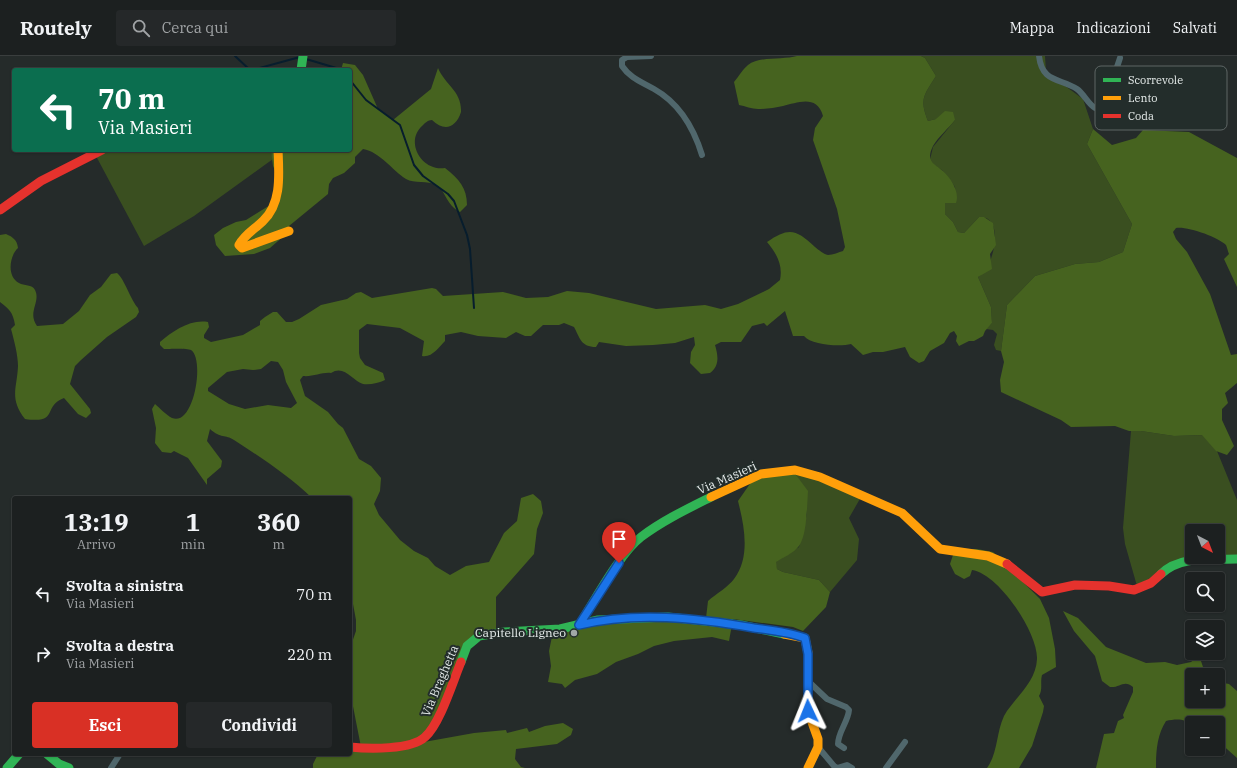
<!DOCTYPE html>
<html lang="it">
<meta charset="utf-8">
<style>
body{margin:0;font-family:"IBM Plex Serif",serif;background:#252829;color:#f1f3f6;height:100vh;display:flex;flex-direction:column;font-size:15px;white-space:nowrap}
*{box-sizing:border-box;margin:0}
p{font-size:13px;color:#a0a3a5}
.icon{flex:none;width:22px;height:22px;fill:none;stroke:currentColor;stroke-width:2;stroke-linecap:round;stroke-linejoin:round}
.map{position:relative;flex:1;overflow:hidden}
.drawer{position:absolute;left:12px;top:440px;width:340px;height:260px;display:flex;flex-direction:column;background:#1c2020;border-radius:4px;box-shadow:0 1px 3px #0004,0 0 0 1px #3a3e3e}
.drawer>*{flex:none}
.guide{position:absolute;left:12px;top:12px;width:340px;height:84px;border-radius:4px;box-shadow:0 1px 3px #0004,0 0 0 1px #3a3e3e;background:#0b6e4f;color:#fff;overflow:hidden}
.needle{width:26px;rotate:138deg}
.tools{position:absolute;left:1185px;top:468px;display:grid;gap:8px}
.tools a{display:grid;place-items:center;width:40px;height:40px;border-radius:4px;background:#1c2020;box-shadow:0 1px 3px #0004,0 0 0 1px #3a3e3e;font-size:20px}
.pin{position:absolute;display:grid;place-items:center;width:34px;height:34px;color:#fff;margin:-41px -17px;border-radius:50% 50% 50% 0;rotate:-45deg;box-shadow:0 0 4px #0007}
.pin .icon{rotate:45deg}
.me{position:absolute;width:44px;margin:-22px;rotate:358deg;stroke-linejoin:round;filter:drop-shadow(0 0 3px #0008)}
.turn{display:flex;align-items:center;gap:14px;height:84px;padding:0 20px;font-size:18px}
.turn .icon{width:52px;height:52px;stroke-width:2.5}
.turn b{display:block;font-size:28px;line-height:34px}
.eta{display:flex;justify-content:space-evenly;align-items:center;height:68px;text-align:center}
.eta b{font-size:24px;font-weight:700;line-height:28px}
.primary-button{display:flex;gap:8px;margin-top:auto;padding:8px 20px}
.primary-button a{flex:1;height:46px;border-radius:4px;background:#d93025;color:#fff;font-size:16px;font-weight:700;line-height:46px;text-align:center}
.primary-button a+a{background:#252829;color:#f1f3f6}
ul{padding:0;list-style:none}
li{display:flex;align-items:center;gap:12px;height:60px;padding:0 20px}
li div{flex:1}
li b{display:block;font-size:15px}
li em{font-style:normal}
header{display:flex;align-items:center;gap:24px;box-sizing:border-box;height:56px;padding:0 20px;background:#1c2020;border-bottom:1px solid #3a3e3e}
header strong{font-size:19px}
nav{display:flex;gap:22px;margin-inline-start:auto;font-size:14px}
.search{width:280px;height:36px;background:#252829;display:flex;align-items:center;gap:10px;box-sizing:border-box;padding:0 14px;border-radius:4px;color:#a0a3a5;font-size:15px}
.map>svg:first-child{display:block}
.green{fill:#3a4f20;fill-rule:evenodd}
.forest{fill:#46631f;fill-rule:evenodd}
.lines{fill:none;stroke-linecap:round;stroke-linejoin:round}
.stream{stroke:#071d2d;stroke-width:2}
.street{stroke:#50676c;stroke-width:6}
.fast{stroke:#30b455;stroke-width:9}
.slow{stroke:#ff9f0a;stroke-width:9}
.jam{stroke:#e5322d;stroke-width:9}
.route-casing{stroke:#114b97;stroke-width:10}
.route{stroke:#1a73e8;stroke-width:7}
.poi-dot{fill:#a2a8a7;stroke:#232d2b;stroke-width:1.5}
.labels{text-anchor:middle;stroke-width:4;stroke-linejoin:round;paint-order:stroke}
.street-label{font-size:12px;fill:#e6eceb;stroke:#232d2b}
.poi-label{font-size:12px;fill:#e6eceb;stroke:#232d2b;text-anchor:end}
.key{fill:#232d2b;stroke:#5e6665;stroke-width:1}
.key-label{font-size:11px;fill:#e6eceb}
</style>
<header>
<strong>Routely</strong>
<div class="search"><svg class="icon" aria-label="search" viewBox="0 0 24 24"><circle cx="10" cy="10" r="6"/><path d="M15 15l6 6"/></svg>Cerca qui</div>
<nav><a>Mappa</a><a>Indicazioni</a><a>Salvati</a></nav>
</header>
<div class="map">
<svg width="1237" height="712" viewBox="0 0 1237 712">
<rect width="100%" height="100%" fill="#252b2a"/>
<!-- green -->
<path class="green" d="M 921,0 L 1045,0 L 1046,16 L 1083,43 L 1093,73 L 1087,88 L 1132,168 L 1123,196 L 1099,206 L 1075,208 L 1035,220 L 1007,249 L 1001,295 L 996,294 L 994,289 L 997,278 L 993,274 L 986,273 L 992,267 L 991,251 L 978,221 C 994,213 1006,159 979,161 L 964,177 L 958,176 L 953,166 L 945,158 L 945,147 L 956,147 L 955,131 L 949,122 L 942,114 L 933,109 L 930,104 L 933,91 L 955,64 L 936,63 L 928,65 C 919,43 924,39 936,20 L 925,2 Z
M 113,94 L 271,94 L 273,103 L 194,160 L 144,190 L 96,100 Z
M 1131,375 L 1141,375 L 1174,380 L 1203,379 L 1217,395 L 1237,444 L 1237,507 C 1224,507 1190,505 1180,509 C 1165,515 1154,529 1139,537 L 1125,488 L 1123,472 ZM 1192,475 L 1218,475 L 1218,501 L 1192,501 Z
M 795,417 L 801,417 L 861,441 L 849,462 L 859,483 L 857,504 L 830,536 L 819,524 L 783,516 L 777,513 L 775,506 L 799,491 L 807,458 L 807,449 Z"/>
<!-- forest -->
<path class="forest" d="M 797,0 L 921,0 L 925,2 L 936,20 C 924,39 919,43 928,65 L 936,63 L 945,55 L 953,56 L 955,64 C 949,72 938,81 933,90 C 925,106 935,108 943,115 C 951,122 960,136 956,147 L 945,147 L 945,158 L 953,166 L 958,176 L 964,177 L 979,161 L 984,161 L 993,167 L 996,189 L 990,198 L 992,213 L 978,221 L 991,251 L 992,267 L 985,275 L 983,280 L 974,285 L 969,285 L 959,290 L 956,285 L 957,280 L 954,275 L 950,277 L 944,287 L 930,295 L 924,305 L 919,307 L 910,301 L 905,291 L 883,296 L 873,296 L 863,299 L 851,288 C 840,291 811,289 804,280 L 793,280 L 785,255 L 767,270 L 764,267 L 752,270 L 741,286 L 721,286 L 715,289 C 718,299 720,310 710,317 L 701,318 L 690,307 L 691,296 L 695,289 L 694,281 L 675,287 L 653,289 L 626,290 L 599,286 L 596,291 C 581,291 580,282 574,271 L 564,267 L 559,269 L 543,269 L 531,280 L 525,280 L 516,276 L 506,282 L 478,280 L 461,276 L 445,279 L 445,285 C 439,291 432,302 422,300 L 424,285 L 400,272 L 367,268 L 359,274 L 359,297 L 360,302 L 365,309 L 383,317 L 385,324 C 379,327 370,329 363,328 C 353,325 344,308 331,317 C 322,316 313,321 303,320 L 300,324 L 305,340 L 328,356 L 338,368 L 343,372 L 359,403 L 371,410 L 381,422 L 380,435 L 374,448 L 379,459 L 400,484 L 414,495 L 428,502 L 435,510 L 450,519 L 466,510 L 489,506 L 504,477 L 517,465 L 521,442 L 533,438 L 541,445 L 543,457 L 537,473 L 534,498 L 496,541 L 496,575 L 477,578 L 428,682 L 389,690 L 361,691 L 350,635 L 350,592 L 356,575 L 356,564 L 350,532 L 350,442 L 312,442 C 289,420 262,402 234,384 C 225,378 221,383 210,373 L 207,385 L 222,405 L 221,411 L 207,423 L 207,429 L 188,402 L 174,395 L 171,397 L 162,396 L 155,387 L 156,372 L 152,353 L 155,348 C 160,352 166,359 172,362 C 194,371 205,303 191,294 C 187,292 169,293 164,293 L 160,289 L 160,286 C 173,275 190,263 208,266 L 209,271 L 204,279 L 204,282 L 211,286 L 243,279 L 260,269 L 260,265 L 265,261 L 273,256 L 277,256 L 286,266 L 292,266 L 299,263 L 321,249 L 347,243 L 356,237 L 361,236 L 372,242 L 432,232 L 436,233 L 443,240 L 503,236 L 526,242 L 548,241 L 567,235 L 589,237 L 656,253 L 705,249 L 721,253 L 738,248 L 769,233 L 780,224 C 783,209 777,198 767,186 C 789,171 796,173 815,191 C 819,194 823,198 828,199 C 833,199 839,196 843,195 L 845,191 L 837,153 L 813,84 L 815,72 L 823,60 C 817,38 797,47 783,50 C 775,52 766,53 758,53 C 752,53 745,50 739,49 L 734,26 C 739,20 743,13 748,9 C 759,0 784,4 797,0 ZM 271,305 L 278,306 L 283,314 L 286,326 L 297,347 L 291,352 L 268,349 L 245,353 L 229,348 L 208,335 L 208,332 L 227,316 L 243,313 L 253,314 L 261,313 Z
M 343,7 L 355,9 L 363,19 L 378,53 L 393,64 L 431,33 L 438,12 C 445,29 462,35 461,56 C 456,72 444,76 432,64 C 428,64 425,67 422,70 C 404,87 423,116 445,112 C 459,123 467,132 467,149 L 460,156 C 446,149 445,133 436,129 C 428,124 414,128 406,123 C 392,114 380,96 363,93 L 355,101 L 355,107 L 344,117 L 333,122 L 329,128 L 328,138 L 289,170 L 285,179 L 270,192 L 254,198 L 225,200 L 216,189 L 214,179 L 223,172 L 236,166 L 246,164 L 275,146 L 278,121 L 273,110 L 271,94 L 350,94 L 350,14 L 341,14 Z
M 1093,73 L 1112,89 L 1136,82 L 1143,74 L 1189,76 L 1237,102 L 1237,231 L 1224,203 L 1229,198 C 1228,196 1227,191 1226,189 C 1218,181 1187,170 1176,172 L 1173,176 L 1176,183 L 1187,196 L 1210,238 L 1231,299 L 1237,298 L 1237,327 L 1225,337 L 1228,347 L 1222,353 L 1222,364 L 1234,390 L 1227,399 L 1216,395 L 1202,379 L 1174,380 L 1141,375 L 1129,375 L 1115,370 L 1071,371 L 1061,364 L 1001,336 L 1000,324 L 1004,306 L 1001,295 L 1007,249 L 1035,220 L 1075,208 L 1099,206 L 1123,196 L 1132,168 L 1087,88 Z
M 6,178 C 13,181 17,184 18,192 C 10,199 6,220 19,227 C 24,230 32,228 35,234 C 41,246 27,256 37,270 L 63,268 L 79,255 L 90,239 L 101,231 L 111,218 L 117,217 C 124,222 131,245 138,252 L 139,256 L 136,261 L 107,281 L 81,304 L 75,310 L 70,328 L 90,353 L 91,357 L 86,362 L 78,358 L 64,342 C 42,350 60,368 25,363 C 9,342 17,333 18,310 C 18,299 14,284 11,273 L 15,269 C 13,256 9,253 0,246 L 0,179 Z
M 790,411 L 808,435 C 807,450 807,479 799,490 C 794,497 782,502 776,506 L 777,513 L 783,516 L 819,524 L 830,536 L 826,551 L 803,575 L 793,571 L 733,563 L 729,585 L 712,581 L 674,585 L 654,590 L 638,598 L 616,606 L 597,618 L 575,624 L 565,632 L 562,628 L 548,626 L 551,610 L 549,595 L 554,571 L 706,562 L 708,545 C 716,538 728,531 734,523 C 751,501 744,469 738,445 L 754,422 Z
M 955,493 L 977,493 L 993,496 L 1040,543 L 1049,562 L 1055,593 L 1056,611 L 1042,619 C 1040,627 1043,633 1039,640 L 1044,650 L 1043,656 L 1032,690 L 1019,712 L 987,712 C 998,697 996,677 1004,660 C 1014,642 1036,627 1037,603 C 1038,577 999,518 972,514 L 970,520 L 964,523 L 955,518 L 950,508 Z
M 1063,555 L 1078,562 L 1106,591 L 1146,607 L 1165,606 L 1177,609 L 1191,606 L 1199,599 L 1204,614 L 1202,619 L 1192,619 L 1192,645 L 1218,645 L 1218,626 L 1229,628 L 1237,635 L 1237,702 L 1218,685 L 1218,667 L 1192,667 L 1192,670 C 1185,662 1176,663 1166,665 C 1157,679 1156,695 1156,712 L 1096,712 L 1104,678 L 1114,677 L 1118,665 L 1124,662 L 1123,659 L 1133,636 L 1133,631 C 1124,623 1120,632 1110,631 L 1102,625 L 1095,600 L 1074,575 Z
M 563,667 L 573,673 L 571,679 L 557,688 L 516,693 L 515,703 L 521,711 L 525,712 L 313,712 L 313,708 L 318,698 L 350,698 L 350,694 L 385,693 L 474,677 L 506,674 L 507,677 L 527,672 L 529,676 L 545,670 Z"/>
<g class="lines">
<!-- stream -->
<path class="stream" d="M 235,0 L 250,14
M 306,3 L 343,14
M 252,14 L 300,1
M 350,24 L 366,44 L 400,69 L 414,109 L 423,120 L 448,138 L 454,145 L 467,179 L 470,193 L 474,252"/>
<!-- street -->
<path class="street" d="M 651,0 L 627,1 L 622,4 L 622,10 C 630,22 642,26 654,33 C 679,47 694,73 702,99
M 1039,0 C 1042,27 1060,22 1077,33 C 1084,38 1088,48 1095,52 L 1102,50 L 1117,39 L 1117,11 L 1120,2
M 808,625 L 827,643 L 846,651 L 849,654 C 848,666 838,676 838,688 L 844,692
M 818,691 L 834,710 L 837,712 L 847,709 L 852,712
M 111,712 L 120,698
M 886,712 L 905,686"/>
<!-- fast -->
<path class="fast" d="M 301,14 L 303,0
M 1161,518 C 1181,499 1211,504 1237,503
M 579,569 C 594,546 620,497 641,481 C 662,465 687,453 711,441
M 461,606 L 467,590 L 479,580 L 504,576 L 560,573 L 598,564 L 668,561 L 741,569 L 784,578
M 47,698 L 59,708 L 69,712
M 7,712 L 19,698"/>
<!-- slow -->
<path class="slow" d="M 278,94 C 279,118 282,147 263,165 C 255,173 245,178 239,189 L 242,192 L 289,175
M 711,441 L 761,418 L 795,414 L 820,421 L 902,457 L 940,493 L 988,500 L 1007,508
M 784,578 L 805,582 L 808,597 L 808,655 L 818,683 L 818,691 L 808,712"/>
<!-- jam -->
<path class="jam" d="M 0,154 L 41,125 L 102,94
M 1007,508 L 1042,536 L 1075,529 L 1109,530 L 1134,534 L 1151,527 L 1161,518
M 350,691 C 369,693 411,694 425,681 C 440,668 453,625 461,606"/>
</g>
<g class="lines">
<defs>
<path id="route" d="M 619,507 L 579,569 C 636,555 697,562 754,572 C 771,574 789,576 805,582 L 808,598 L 808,655"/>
</defs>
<!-- route casing -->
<use href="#route" class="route-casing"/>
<!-- route -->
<use href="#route" class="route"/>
</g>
<!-- markers -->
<circle class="poi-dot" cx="574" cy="577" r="4"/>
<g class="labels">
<!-- street labels -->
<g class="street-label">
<text transform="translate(727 422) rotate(-24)" y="4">Via Masieri</text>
<text transform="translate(440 625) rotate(-67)" y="4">Via Braghetta</text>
</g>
<!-- poi labels -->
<g class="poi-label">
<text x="566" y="581">Capitello Ligneo</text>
</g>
</g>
<!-- legend -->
<rect x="1095" y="10" width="132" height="64" rx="6" class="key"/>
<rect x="1103" y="22" width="18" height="4" fill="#30b455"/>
<rect x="1103" y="40" width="18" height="4" fill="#ff9f0a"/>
<rect x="1103" y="58" width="18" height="4" fill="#e5322d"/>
<g class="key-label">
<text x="1128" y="28">Scorrevole</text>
<text x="1128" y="46">Lento</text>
<text x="1128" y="64">Coda</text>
</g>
</svg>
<div class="tools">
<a><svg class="needle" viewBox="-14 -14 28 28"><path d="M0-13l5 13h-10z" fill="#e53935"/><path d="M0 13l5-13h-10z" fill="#a0a3a5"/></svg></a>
<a><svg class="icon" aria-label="search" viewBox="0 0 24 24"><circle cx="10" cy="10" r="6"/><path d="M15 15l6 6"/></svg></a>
<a><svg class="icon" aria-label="layers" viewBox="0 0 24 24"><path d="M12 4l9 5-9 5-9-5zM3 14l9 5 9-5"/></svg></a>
<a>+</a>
<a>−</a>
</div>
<div class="pin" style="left:619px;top:507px;background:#d93025"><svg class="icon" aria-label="arrive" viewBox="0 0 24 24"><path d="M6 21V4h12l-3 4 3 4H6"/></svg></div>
<svg class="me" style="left:808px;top:655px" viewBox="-20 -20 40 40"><path d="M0-17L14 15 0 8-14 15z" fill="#1a73e8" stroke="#fff" stroke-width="4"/></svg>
<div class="guide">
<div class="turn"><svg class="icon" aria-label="left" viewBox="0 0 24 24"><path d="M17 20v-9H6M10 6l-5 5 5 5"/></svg><div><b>70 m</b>Via Masieri</div></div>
</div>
<section class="drawer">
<div class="eta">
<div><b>13:19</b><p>Arrivo</p></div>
<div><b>1</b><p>min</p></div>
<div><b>360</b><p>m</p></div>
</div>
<ul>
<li><svg class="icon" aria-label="left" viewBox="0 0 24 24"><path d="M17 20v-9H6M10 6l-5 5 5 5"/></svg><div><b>Svolta a sinistra</b><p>Via Masieri</p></div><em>70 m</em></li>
<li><svg class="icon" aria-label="right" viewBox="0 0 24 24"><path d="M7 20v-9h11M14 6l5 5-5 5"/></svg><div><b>Svolta a destra</b><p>Via Masieri</p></div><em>220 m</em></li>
</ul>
<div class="primary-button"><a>Esci</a><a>Condividi</a></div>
</section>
</div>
